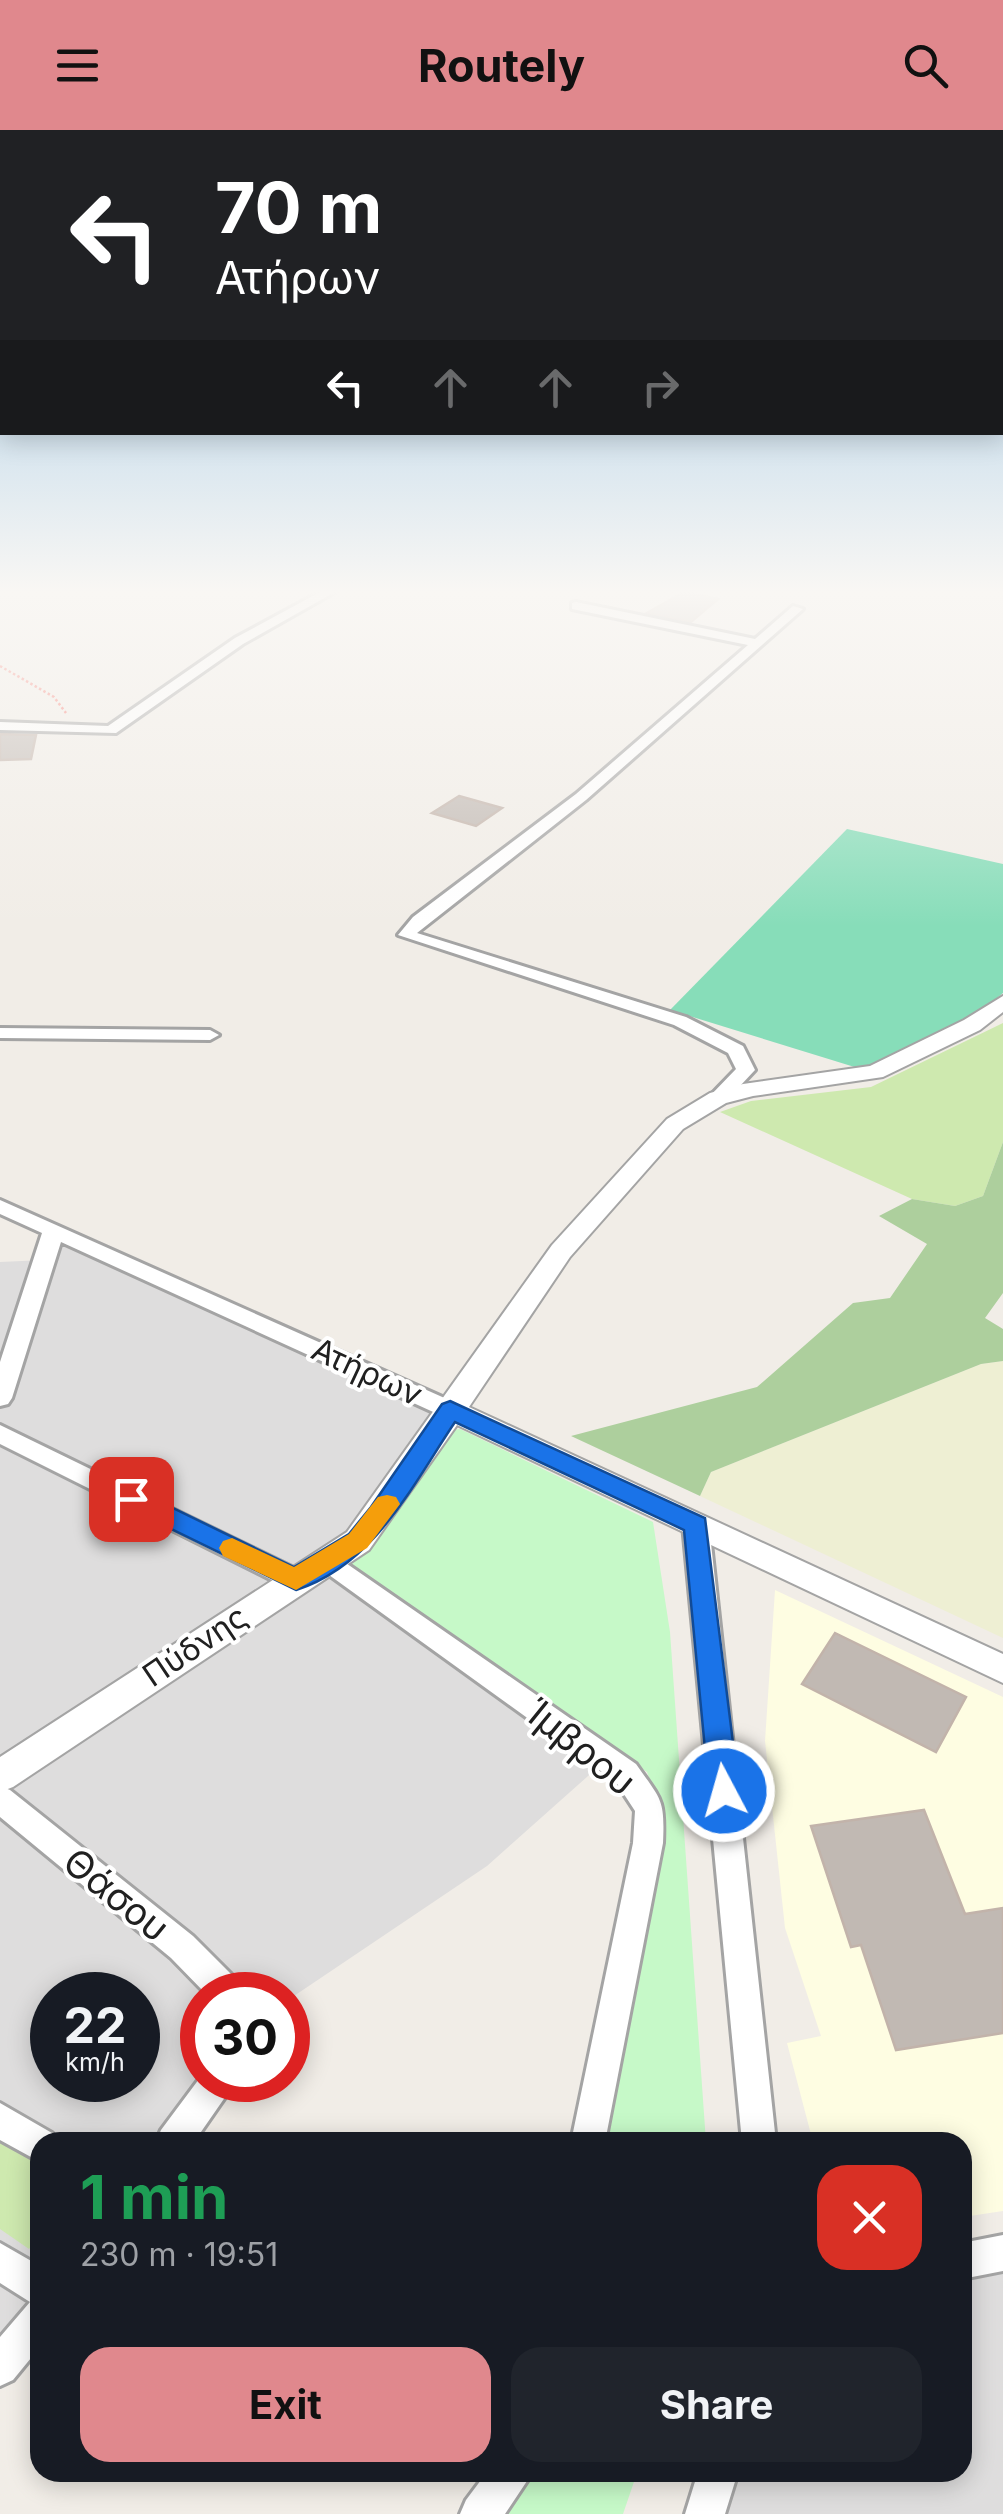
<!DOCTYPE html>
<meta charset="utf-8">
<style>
body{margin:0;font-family:Inter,sans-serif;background:#20242c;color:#f1f3f6;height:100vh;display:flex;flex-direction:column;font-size:38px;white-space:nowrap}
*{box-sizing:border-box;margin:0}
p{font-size:32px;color:#9ea1a6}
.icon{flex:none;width:55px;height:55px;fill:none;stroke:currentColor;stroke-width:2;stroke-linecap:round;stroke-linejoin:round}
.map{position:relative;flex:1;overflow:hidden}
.side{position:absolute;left:30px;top:2002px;width:942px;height:350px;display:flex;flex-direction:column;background:#171b24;border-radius:30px;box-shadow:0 5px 25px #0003}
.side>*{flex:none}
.guide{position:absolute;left:0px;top:0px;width:1005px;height:305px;box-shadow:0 5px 25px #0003;background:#202124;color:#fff;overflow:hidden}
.speed{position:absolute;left:30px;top:1842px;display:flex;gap:20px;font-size:50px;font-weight:700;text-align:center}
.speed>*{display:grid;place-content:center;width:130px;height:130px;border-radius:50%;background:#171b24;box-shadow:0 5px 25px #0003;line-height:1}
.speed small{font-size:25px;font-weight:400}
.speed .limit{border:15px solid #d22;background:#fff;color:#111}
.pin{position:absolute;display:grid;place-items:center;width:85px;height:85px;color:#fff;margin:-42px;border-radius:20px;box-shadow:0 5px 15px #0006}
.me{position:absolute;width:110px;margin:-55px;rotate:354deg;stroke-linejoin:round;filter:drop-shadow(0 0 8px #0008)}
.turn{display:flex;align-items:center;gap:35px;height:210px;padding:0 50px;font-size:45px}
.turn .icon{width:130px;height:130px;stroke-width:2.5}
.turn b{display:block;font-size:70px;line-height:85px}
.lanes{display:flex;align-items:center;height:95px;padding:0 50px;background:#0003;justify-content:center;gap:50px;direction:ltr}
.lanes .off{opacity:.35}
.round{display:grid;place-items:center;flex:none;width:105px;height:105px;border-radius:30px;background:#20242c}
.summary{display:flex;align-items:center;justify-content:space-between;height:170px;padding:0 50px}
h1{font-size:60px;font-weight:700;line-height:75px;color:#1e9e55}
.cta{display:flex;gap:20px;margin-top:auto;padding:20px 50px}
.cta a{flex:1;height:115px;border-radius:30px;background:#e0888d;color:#111;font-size:40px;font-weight:700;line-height:115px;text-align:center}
.cta a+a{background:#20242c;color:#f1f3f6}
header{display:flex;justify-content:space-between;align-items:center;height:130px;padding:0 50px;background:#e0888d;color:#111;font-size:45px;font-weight:700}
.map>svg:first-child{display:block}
.residential{fill:#dedddd;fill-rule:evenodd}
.education{fill:#fefde2}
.farmland{fill:#eeefd3}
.grass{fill:#cee9af}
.forest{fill:#adcf9d}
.park{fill:#c6f9c8}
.pitch{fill:#87ddb9}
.building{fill:#c1b9b3;stroke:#c2b3aa;stroke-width:2.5}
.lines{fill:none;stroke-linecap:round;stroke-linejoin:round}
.minor-casing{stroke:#a4a4a4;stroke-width:6}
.tertiary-casing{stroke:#a4a4a4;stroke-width:4}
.path{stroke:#f77b72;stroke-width:2.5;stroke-dasharray:2.5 2.5;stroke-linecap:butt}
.minor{fill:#fff;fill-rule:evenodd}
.tertiary{fill:#fff;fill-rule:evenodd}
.route{fill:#1a73e8;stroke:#114b97;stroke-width:2.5}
.slow{fill:#f59e0b}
.labels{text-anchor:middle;stroke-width:8;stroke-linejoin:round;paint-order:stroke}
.street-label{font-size:32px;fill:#202020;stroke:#fff}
.near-street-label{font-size:38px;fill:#202020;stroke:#fff}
</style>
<header><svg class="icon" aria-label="menu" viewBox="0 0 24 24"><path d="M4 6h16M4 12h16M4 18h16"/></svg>Routely<svg class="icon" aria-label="search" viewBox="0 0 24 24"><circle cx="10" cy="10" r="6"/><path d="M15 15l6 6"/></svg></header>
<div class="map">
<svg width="1003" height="2384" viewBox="0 0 1003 2384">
<rect width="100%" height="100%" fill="#f1ede7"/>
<!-- residential -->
<path class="residential" d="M 54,1099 L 450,1280 L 380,1384 L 606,1630 L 487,1736 L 288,1870 L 288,1865 L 202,1865 L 202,1950 L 220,1950 L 173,2012 L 40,2012 L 40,2187 L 0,2237 L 0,1132 L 44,1130 ZM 52,1865 L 138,1865 L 138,1950 L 52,1950 Z
M 1003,2123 L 1003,2384 L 705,2384 L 718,2343 L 962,2342 L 963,2131 Z"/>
<!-- education -->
<path class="education" d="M 775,1460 L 1003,1567 L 1003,2081 L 963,2087 L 962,2012 L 813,2012 L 787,1913 L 821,1906 L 785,1798 L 765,1611 Z"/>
<!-- farmland -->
<path class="farmland" d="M 1003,1231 L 1003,1508 L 700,1366 L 711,1342 L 981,1234 Z"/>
<!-- grass -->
<path class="grass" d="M 1003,893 L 1003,1012 L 983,1066 L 955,1076 L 912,1069 L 720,982 L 751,971 L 871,957 Z
M 0,2002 L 40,2028 L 40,2105 L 29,2119 L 0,2099 Z"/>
<!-- forest -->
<path class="forest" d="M 1003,1012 L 1003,1163 L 985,1188 L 1003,1199 L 1003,1231 L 981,1234 L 711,1342 L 700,1366 L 571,1306 L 757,1257 L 853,1173 L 890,1168 L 927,1114 L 879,1086 L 912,1069 L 955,1076 L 983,1066 Z"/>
<!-- park -->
<path class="park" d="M 460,1299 L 653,1392 L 670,1502 L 706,2012 L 590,2012 L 656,1668 L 647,1642 L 343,1432 L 390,1390 L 446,1301 Z
M 514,2343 L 637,2343 L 623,2384 L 472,2384 Z"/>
<!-- pitch -->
<path class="pitch" d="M 847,699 L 1003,734 L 1003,863 L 968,892 L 861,939 L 670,880 Z"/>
<!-- building -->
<path class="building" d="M 684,462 L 718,469 L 691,492 L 647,483 Z
M 0,604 L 36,605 L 31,629 L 0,630 Z
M 459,666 L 502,678 L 476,696 L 432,683 Z
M 835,1503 L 966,1567 L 936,1622 L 802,1554 Z
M 924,1680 L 965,1784 L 1003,1778 L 1003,1903 L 896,1920 L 861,1815 L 851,1817 L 811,1696 Z"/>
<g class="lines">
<defs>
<path id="minor" d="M 320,462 L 335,462 L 243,514 L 116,603 L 0,600 L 0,592 L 108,596 L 235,508 Z
M 576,472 L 755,509 L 793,476 L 803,479 L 586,670 L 417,803 L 686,887 L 743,916 L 755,940 L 725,972 L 718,974 L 708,968 L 736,939 L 728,923 L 674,895 L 398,805 L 413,787 L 576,664 L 748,515 L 572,479 L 572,473 Z
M 0,898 L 210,900 L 219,905 L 210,910 L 0,908 Z
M 0,1070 L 458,1274 L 462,1280 L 458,1286 L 442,1286 L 61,1112 L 12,1268 L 8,1274 L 0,1276 L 0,1232 L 42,1103 L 0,1084 Z
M 0,1295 L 304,1443 L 308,1450 L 304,1457 L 295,1460 L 286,1457 L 0,1314 Z
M 696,1385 L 705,1388 L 709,1395 L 776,2012 L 742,2012 L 683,1395 L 687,1388 Z
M 327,1420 L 636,1634 C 661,1670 665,1668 663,1713 L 605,2012 L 571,2012 L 633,1713 L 635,1681 L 616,1652 L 318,1437 L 314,1430 L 318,1423 Z
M 0,1656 L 10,1660 L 193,1806 L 241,1854 L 245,1865 L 207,1865 L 171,1828 L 0,1687 Z
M 202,1945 L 202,1950 L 237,1950 L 194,2012 L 156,2012 L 161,2000 Z
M 0,1973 L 52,2003 L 56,2012 L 40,2012 L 40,2032 L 0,2010 Z
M 1003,2105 L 1003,2141 L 962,2149 L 962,2113 Z
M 0,2113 L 40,2136 L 40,2217 L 13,2250 L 0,2256 L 0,2207 L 30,2172 L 0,2153 Z
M 487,2342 L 533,2342 L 505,2384 L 460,2384 L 466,2370 Z
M 698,2342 L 738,2342 L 725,2384 L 685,2384 Z"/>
<path id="tertiary" d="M 1003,866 L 1003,882 L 980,900 L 883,947 L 753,966 L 726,973 L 683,999 L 570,1127 L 469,1277 L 1003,1524 L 1003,1553 L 457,1295 L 369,1420 L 13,1657 L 0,1662 L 0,1627 L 347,1402 L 552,1115 L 667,989 L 710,963 L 743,954 L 870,936 L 964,890 Z"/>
</defs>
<!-- minor casing -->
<use href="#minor" class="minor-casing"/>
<!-- tertiary casing -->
<use href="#tertiary" class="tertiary-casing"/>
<!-- path -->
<path class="path" d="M 0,536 L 54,567 L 66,583"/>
<!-- minor -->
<use href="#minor" class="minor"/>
<!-- tertiary -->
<use href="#tertiary" class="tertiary"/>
</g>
<!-- sky -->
<linearGradient id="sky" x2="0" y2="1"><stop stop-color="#8fc0e4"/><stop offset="0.58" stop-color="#f9f7f4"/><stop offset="1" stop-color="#f9f7f4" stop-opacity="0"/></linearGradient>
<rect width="1003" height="796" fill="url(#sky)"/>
<!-- route -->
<path class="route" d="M 450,1271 L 705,1388 L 739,1661 L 734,1671 L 724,1674 L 713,1671 L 709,1661 L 684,1400 L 455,1292 C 412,1356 374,1435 296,1460 L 122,1375 L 119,1369 L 122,1362 L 140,1362 L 294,1437 L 349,1404 L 371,1377 L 442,1274 Z"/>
<!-- slow -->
<path class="slow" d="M 387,1365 L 396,1367 L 400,1374 L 367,1418 L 296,1460 L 223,1426 L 219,1418 L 223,1411 L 232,1408 L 294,1437 L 349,1404 L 378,1367 Z"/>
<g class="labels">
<!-- street labels -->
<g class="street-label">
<text transform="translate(367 1242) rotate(25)" y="11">Ατήρων</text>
<text transform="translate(195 1516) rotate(-34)" y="11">Πύδνης</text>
</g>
<!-- near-street labels -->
<g class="near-street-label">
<text transform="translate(580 1617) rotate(39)" y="13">Ίμβρου</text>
<text transform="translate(116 1765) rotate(39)" y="13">Θάσου</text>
</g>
</g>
</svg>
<div class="speed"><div>22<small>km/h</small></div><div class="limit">30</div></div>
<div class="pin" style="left:131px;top:1369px;background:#d93025"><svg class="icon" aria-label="arrive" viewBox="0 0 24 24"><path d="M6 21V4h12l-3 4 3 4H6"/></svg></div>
<svg class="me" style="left:724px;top:1661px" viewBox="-20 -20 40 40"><circle r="17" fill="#1a73e8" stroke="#fff" stroke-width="3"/><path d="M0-11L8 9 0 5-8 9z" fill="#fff"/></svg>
<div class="guide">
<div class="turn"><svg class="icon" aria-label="left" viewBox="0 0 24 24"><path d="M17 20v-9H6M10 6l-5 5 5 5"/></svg><div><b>70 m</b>Ατήρων</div></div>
<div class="lanes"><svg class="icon" aria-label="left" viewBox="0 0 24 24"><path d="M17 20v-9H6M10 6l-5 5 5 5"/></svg><svg class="icon off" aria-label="ahead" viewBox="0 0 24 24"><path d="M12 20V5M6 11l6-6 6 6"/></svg><svg class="icon off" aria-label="ahead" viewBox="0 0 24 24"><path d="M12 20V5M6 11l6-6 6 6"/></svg><svg class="icon off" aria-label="right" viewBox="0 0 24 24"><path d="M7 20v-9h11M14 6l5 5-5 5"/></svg></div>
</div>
<section class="side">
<div class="summary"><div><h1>1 min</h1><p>230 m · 19:51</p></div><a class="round" style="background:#d93025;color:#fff"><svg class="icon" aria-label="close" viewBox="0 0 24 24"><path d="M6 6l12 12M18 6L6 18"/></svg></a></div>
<div class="cta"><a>Exit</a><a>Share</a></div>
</section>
</div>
